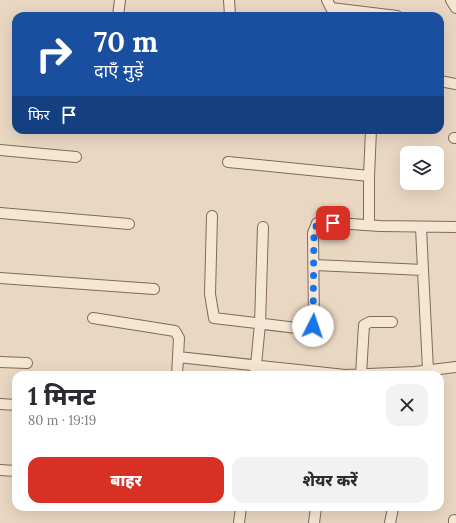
<!DOCTYPE html>
<html lang="hi">
<meta charset="utf-8">
<style>
body{margin:0;font-family:Lora,"Noto Sans Devanagari",serif;background:#f2f2f3;color:#2b2b33;height:100vh;display:flex;flex-direction:column;font-size:15px;white-space:nowrap}
*{box-sizing:border-box;margin:0}
p{font-size:13px;color:#7c7c81}
.icon{flex:none;width:22px;height:22px;fill:none;stroke:currentColor;stroke-width:2;stroke-linecap:round;stroke-linejoin:round}
.map{position:relative;flex:1;overflow:hidden}
.side{position:absolute;left:12px;top:371px;width:432px;height:140px;display:flex;flex-direction:column;background:#fff;border-radius:12px;box-shadow:0 4px 16px #0002}
.side>*{flex:none}
.top-card{position:absolute;left:12px;top:12px;width:432px;height:122px;border-radius:12px;box-shadow:0 4px 16px #0002;background:#1a4fa0;color:#fff;overflow:hidden}
.tools{position:absolute;left:400px;top:146px;display:grid;gap:8px}
.tools a{display:grid;place-items:center;width:44px;height:44px;border-radius:8px;background:#fff;box-shadow:0 4px 16px #0002;font-size:20px}
.pin{position:absolute;display:grid;place-items:center;width:34px;height:34px;color:#fff;margin:-17px;border-radius:8px;box-shadow:0 2px 6px #0006}
.me{position:absolute;width:44px;margin:-22px;rotate:4deg;stroke-linejoin:round;filter:drop-shadow(0 0 3px #0008)}
.turn{display:flex;align-items:center;gap:14px;height:84px;padding:0 16px;font-size:18px}
.turn .icon{width:52px;height:52px;stroke-width:2.5}
.turn b{display:block;font-size:28px;line-height:34px}
.then{display:flex;align-items:center;height:38px;padding:0 16px;background:#0003;gap:8px;font-size:15px}
.round{display:grid;place-items:center;flex:none;width:42px;height:42px;border-radius:12px;background:#f2f2f3}
.summary{display:flex;align-items:center;justify-content:space-between;height:68px;padding:0 16px}
h1{font-size:24px;font-weight:800;line-height:30px}
.button{display:flex;gap:8px;margin-top:auto;padding:8px 16px}
.button a{flex:1;height:46px;border-radius:12px;background:#d93025;color:#fff;font-size:16px;font-weight:800;line-height:46px;text-align:center}
.button a+a{background:#f2f2f3;color:#2b2b33}
.map>svg:first-child{display:block}
.lines{fill:none;stroke-linecap:round;stroke-linejoin:round}
.minor-casing{stroke:#82695b;stroke-width:12}
.minor{stroke:#f5e6d4;stroke-width:10}
.route{stroke:#1a73e8;stroke-width:7;stroke-dasharray:0 12.6}
</style>
<div class="map">
<svg width="456" height="523" viewBox="0 0 456 523">
<rect width="100%" height="100%" fill="#e9d7c2"/>
<g class="lines">
<defs>
<path id="minor" d="M 229,0 L 230,15
M 327,0 L 331,8 L 397,16
M 451,0 L 456,8
M 118,16 L 120,0
M 440,81 L 456,84
M 454,138 L 456,138
M 0,150 L 76,157
M 228,162 L 369,176 L 371,130
M 369,176 L 369,225
M 0,213 L 129,224
M 212,216 L 210,294 L 214,318 L 305,329 L 311,328 L 314,322 L 313,233 L 317,223 L 321,222 L 380,226 L 456,227
M 315,265 L 423,270 L 421,227
M 423,270 L 428,370
M 0,278 L 154,289
M 93,318 L 175,331 L 179,338 L 178,357
M 0,362 L 27,363
M 361,374 L 364,325 L 370,322 L 392,322
M 177,375 L 178,357 L 345,375 L 415,372 L 456,367
M 255,375 L 260,324 L 263,227
M 0,404 L 16,405
M 0,470 L 16,471
M 239,523 L 241,507
M 314,523 L 316,507
M 390,523 L 393,508
M 454,523 L 454,520"/>
</defs>
<!-- minor casing -->
<use href="#minor" class="minor-casing"/>
<!-- minor -->
<use href="#minor" class="minor"/>
</g>
<g class="lines">
<!-- route -->
<path class="route" d="M 313,326 L 314,228 L 321,222 L 333,223"/>
</g>
</svg>
<div class="tools">
<a><svg class="icon" aria-label="layers" viewBox="0 0 24 24"><path d="M12 4l9 5-9 5-9-5zM3 14l9 5 9-5"/></svg></a>
</div>
<div class="pin" style="left:333px;top:223px;background:#d93025"><svg class="icon" aria-label="arrive" viewBox="0 0 24 24"><path d="M6 21V4h12l-3 4 3 4H6"/></svg></div>
<svg class="me" style="left:313px;top:326px" viewBox="-20 -20 40 40"><circle r="19" fill="#fff"/><path d="M0-13L10 11 0 6-10 11z" fill="#1a73e8"/></svg>
<div class="top-card">
<div class="turn"><svg class="icon" aria-label="right" viewBox="0 0 24 24"><path d="M7 20v-9h11M14 6l5 5-5 5"/></svg><div><b>70 m</b>दाएँ मुड़ें</div></div>
<div class="then">फिर<svg class="icon" aria-label="arrive" viewBox="0 0 24 24"><path d="M6 21V4h12l-3 4 3 4H6"/></svg></div>
</div>
<section class="side">
<div class="summary"><div><h1>1 मिनट</h1><p>80 m · 19:19</p></div><a class="round"><svg class="icon" aria-label="close" viewBox="0 0 24 24"><path d="M6 6l12 12M18 6L6 18"/></svg></a></div>
<div class="button"><a>बाहर</a><a>शेयर करें</a></div>
</section>
</div>
